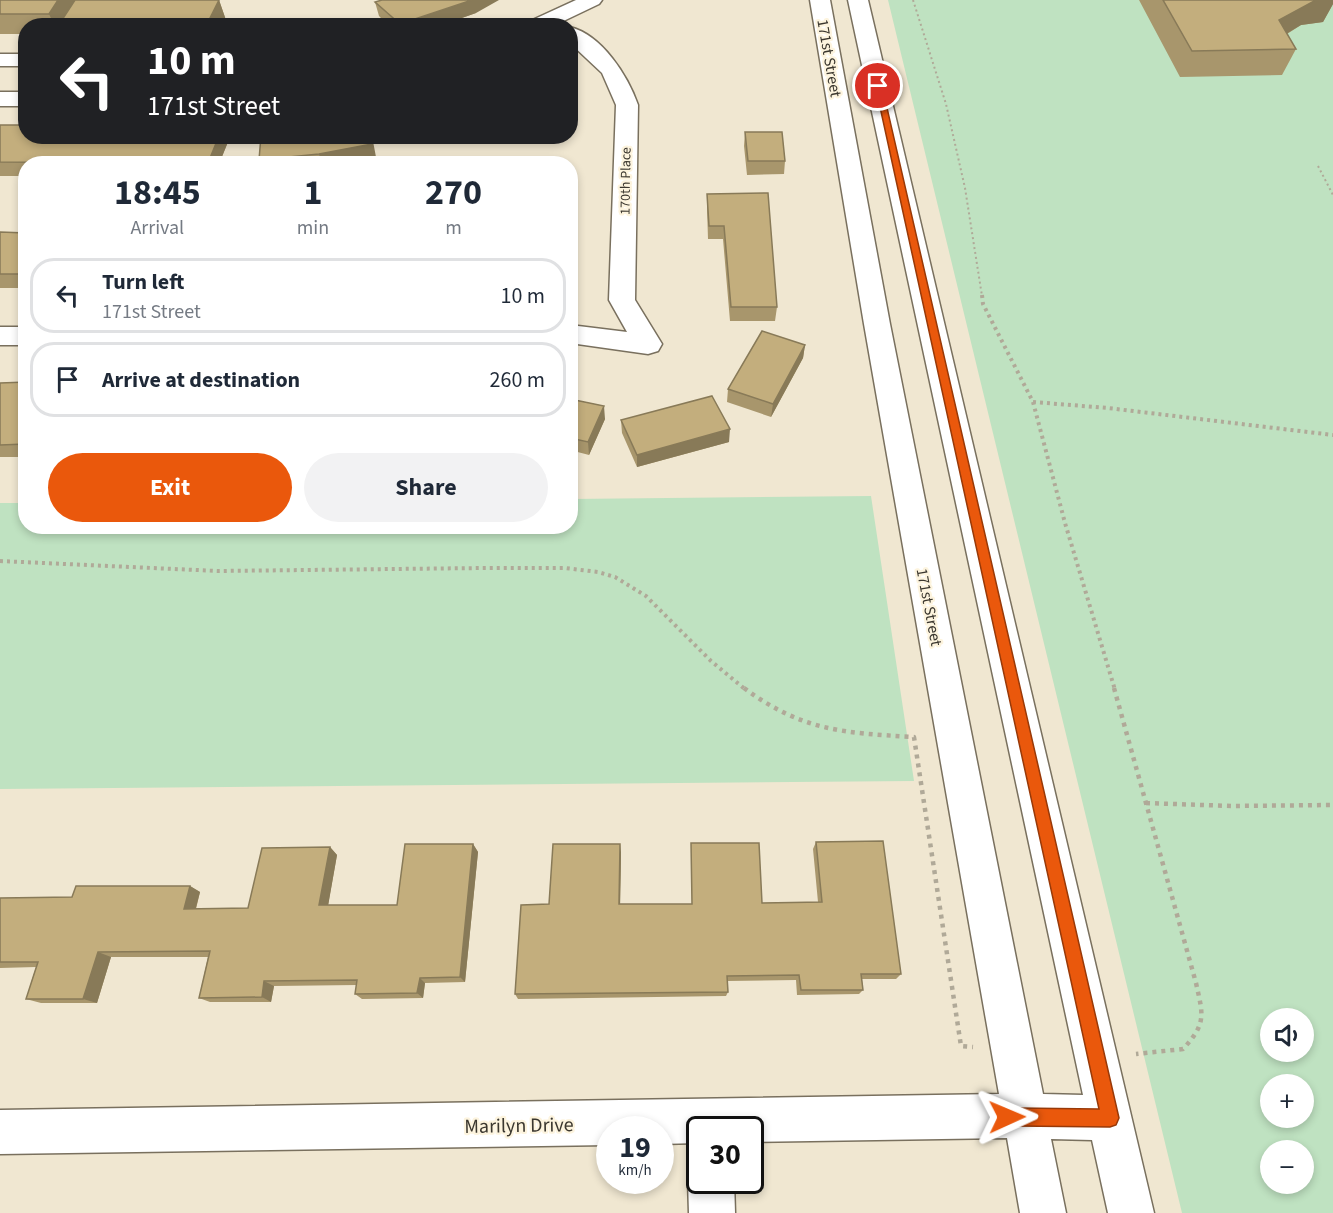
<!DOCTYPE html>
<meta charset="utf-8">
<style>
body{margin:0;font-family:"Source Sans 3",sans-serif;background:#f2f2f3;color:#1f2937;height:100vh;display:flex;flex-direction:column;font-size:22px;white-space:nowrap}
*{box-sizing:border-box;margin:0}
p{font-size:20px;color:#747a83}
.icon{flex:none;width:33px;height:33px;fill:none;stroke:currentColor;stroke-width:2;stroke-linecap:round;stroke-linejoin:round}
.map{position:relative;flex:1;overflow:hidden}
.panel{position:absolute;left:18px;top:156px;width:560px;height:378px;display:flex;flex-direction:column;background:#fff;border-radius:24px;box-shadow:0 3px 9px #0003}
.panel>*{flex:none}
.hud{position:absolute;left:18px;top:18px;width:560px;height:126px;border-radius:24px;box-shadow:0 3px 9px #0003;background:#202124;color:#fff;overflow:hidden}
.fabs{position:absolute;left:1260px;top:1008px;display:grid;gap:12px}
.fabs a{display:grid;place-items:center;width:54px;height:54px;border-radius:50%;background:#fff;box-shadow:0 3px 9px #0003;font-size:30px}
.speed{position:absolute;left:596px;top:1116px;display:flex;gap:12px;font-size:30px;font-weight:700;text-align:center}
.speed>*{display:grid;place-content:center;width:78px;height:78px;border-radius:50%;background:#fff;box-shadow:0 3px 9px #0003;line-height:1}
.speed small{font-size:15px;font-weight:400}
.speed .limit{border:3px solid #111;border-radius:9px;background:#fff;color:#111}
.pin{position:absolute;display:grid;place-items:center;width:51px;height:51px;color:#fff;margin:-26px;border:3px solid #fff;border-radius:50%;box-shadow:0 2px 6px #0007}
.me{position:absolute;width:66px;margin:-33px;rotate:89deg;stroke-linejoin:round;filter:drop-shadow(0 0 4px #0008)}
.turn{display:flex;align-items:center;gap:21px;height:126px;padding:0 30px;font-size:27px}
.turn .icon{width:78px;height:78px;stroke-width:2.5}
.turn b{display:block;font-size:42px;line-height:51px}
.eta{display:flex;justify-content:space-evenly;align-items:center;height:102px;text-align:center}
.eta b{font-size:36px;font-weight:700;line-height:42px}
.button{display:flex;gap:12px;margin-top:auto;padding:12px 30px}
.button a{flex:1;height:69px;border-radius:36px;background:#ea580c;color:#fff;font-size:24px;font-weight:700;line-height:69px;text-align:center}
.button a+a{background:#f2f2f3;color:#1f2937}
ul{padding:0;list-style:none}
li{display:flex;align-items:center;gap:18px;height:75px;margin:0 12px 9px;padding:0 18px;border:3px solid #e0e1e3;border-radius:24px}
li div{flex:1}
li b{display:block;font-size:22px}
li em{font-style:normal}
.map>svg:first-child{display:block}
.green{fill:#bfe2c1;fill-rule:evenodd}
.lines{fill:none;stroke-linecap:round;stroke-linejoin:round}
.minor-casing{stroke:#79705e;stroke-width:3}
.path-far2{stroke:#b0a998;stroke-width:2;stroke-dasharray:2 3;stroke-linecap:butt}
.path-far1{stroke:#b0a998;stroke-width:4;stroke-dasharray:3 4;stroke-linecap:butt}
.path{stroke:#b0a998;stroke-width:4.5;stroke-dasharray:4 5;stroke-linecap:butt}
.minor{fill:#fff;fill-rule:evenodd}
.wall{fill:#a8966c}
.shaded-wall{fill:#887a58}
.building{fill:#c3ae7d;stroke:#887a58;stroke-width:1.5}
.route{fill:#ea580c;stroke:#983908;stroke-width:1.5}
.labels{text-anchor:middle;stroke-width:4.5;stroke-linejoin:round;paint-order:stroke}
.far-street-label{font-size:14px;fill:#3b372f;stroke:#fdf4de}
.street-label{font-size:16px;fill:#3b372f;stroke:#fdf4de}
.near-street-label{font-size:20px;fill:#3b372f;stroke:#fdf4de}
</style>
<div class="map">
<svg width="1333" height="1213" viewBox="0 0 1333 1213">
<rect width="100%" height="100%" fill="#f0e7d1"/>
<!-- green -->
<path class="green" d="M 888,0 L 1333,0 L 1333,1213 L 1182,1213 ZM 1270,1018 L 1304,1018 L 1304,1052 L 1270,1052 ZM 1270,1084 L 1304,1084 L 1304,1118 L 1270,1118 ZM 1270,1150 L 1304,1150 L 1304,1184 L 1270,1184 Z
M 871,496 L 914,781 L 0,789 L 0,503 L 25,503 L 26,526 L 570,526 L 570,499 Z"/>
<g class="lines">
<defs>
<path id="minor" d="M 576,0 L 602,0 L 599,4 L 553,26 L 525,26 L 528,22 Z
M 810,0 L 830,0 L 890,324 L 1043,1094 L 1083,1095 L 848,0 L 868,0 L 1154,1213 L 1108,1213 L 1092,1140 L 1051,1139 L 1066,1213 L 1020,1213 L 1007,1138 L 750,1142 L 750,1130 L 699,1130 L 699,1143 L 660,1144 L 660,1130 L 609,1130 L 609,1145 L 0,1154 L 0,1110 L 999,1094 L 864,324 Z
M 570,27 C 602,35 628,76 638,105 L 635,300 L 662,344 L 658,351 L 648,354 L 570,343 L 570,325 L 627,332 L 609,300 L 616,105 L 602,73 L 570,43 Z
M 0,54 L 26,54 L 26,66 L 0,66 Z
M 0,92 L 26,92 L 26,106 L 0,106 Z
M 0,327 L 26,327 L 26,345 L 0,345 Z
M 699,1162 L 699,1180 L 734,1180 L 735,1213 L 689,1213 L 688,1180 L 695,1164 Z"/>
</defs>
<!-- minor casing -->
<use href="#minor" class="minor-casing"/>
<!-- path-far2 -->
<path class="path-far2" d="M 913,0 L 946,104 L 965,188 L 982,296
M 1318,166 L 1333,195"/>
<!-- path-far1 -->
<path class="path-far1" d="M 982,295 L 983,304 L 1033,402 L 1065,523 L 1115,690
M 1033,402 L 1108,408 L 1333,435
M 0,561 L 218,571 L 483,568 L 565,568 L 598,572 L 615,577 L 646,596 L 711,661 L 746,690"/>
<!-- path -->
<path class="path" d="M 744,688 C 802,731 844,733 914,737 L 961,1046 L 973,1047
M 1114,688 L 1196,983 C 1203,1015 1207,1023 1183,1049 L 1136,1054
M 1146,803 L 1231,806 L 1333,805"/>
<!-- minor -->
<use href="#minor" class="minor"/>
</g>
<!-- wall -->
<path class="wall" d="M 0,0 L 219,0 L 228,26 L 26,26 L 26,34 L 0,34 Z
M 1139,0 L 1333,0 L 1333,4 L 1323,22 L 1301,25 L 1287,34 L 1296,49 L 1282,75 L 1180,77 Z
M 375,2 L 476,13 L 439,26 L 389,26 L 379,16 Z
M 0,125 L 230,137 L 219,164 L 26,164 L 26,176 L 0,176 Z
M 745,132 L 785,161 L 784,174 L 747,175 L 744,146 Z
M 261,136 L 376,157 L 344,164 L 260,164 L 259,160 Z
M 707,194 L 777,307 L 775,321 L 730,321 L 723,239 L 708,239 L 707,207 Z
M 0,232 L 26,233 L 26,288 L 0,288 Z
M 805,345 L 803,358 L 771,417 L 727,402 L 728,389 Z
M 26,382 L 26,457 L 0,457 L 0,383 Z
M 570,399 L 605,419 L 589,455 L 570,450 Z
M 621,420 L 729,442 L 637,467 L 622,433 Z
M 816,842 L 901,974 L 896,979 L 862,979 L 863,990 L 859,994 L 797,995 L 796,980 L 727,981 L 728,992 L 726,996 L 518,999 L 515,994 L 549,904 L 621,852 L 620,904 L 692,904 L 691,843 L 762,903 L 818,902 L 813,849 Z
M 473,844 L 478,852 L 465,982 L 425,983 L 423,998 L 362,999 L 355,994 L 357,985 L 274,986 L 271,1002 L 210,1002 L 199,998 L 208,957 L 111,957 L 97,1003 L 41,1003 L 26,999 L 36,967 L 0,968 L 0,898 L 72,897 L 190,886 L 200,892 L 196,909 L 248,908 L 330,847 L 337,855 L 328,905 L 397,905 Z"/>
<!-- shaded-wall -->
<path class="shaded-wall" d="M 58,0 L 81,0 L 64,26 L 55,26 L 49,14 Z
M 219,0 L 228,26 L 206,26 Z
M 472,0 L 499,0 L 476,13 L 439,26 L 400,26 L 400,24 Z
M 1315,0 L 1333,0 L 1333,4 L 1323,22 L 1301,25 L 1266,46 L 1279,20 Z
M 219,136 L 230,137 L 219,164 L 212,164 L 210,158 Z
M 372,136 L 376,157 L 344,164 L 322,164 L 319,154 Z
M 805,345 L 803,358 L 771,417 L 773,404 Z
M 604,406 L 605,419 L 589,455 L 588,442 Z
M 730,429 L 729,442 L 637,467 L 637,455 Z
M 473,844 L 478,852 L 465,982 L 460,977 Z
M 620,844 L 621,852 L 620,910 L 619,904 Z
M 330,847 L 337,855 L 327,912 L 319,905 Z
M 190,886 L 200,892 L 194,915 L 184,909 Z
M 98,952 L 111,957 L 97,1003 L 83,999 Z
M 420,978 L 425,983 L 423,998 L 417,993 Z
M 264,981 L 274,986 L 271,1002 L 262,997 Z"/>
<!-- building -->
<path class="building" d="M 0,0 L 58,0 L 49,14 L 0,14 Z
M 75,0 L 219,0 L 206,26 L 58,26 Z
M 382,0 L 472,0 L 400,24 L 375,2 Z
M 1163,0 L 1316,0 L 1279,20 L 1296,49 L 1192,51 Z
M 0,125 L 26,125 L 26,136 L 219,136 L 210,158 L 162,159 L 160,163 L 0,162 Z
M 745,132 L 782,132 L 785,161 L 748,161 Z
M 261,136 L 371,136 L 372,144 L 319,154 L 259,160 Z
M 768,193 L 777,307 L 731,307 L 724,226 L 709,226 L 707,194 Z
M 0,232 L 26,233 L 26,274 L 0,274 Z
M 762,331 L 805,345 L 773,404 L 728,389 Z
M 26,382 L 26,444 L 0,445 L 0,383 Z
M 712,396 L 730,429 L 637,455 L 621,420 Z
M 570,399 L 604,406 L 588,442 L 570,438 Z
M 883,841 L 901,974 L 861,974 L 863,990 L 801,990 L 799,975 L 727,976 L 728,992 L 515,994 L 521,905 L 549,904 L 553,844 L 620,844 L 619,904 L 692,904 L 691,843 L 759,843 L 762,903 L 822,902 L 816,842 Z
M 405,844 L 473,844 L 460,977 L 420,978 L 417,993 L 355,994 L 357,980 L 264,981 L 262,997 L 199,998 L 210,951 L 98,952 L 83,999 L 26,999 L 38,962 L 0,962 L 0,898 L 72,897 L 76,886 L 190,886 L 184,909 L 248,908 L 262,848 L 330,847 L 319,905 L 397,905 Z"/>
<!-- route -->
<path class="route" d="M 875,84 L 882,86 L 1119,1118 L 1116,1125 L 1110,1127 L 1007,1126 L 1000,1124 L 998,1117 L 1000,1111 L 1007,1108 L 1099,1109 Z"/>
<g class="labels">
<!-- far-street labels -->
<g class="far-street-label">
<text transform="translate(625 181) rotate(-89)" y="5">170th Place</text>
</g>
<!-- street labels -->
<g class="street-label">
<text transform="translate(830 58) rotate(80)" y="6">171st Street</text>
<text transform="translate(930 607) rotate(79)" y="6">171st Street</text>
</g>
<!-- near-street labels -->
<g class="near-street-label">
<text transform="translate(519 1125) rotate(-1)" y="7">Marilyn Drive</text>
</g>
</g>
</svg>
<div class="fabs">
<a><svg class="icon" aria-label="sound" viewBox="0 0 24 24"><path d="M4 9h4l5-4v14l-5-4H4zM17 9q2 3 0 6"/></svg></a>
<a>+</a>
<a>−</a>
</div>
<div class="speed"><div>19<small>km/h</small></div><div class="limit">30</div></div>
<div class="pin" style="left:878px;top:86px;background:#d93025"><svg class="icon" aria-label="arrive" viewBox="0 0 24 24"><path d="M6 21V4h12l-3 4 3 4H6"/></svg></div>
<svg class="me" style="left:1007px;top:1117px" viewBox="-20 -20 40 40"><path d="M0-17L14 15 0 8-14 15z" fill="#ea580c" stroke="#fff" stroke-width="4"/></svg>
<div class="hud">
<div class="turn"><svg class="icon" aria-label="left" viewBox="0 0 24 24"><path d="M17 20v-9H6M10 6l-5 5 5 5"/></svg><div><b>10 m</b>171st Street</div></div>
</div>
<section class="panel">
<div class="eta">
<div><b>18:45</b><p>Arrival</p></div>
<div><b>1</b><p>min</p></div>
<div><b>270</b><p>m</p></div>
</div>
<ul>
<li><svg class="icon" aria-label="left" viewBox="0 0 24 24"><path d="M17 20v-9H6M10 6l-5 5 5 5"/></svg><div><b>Turn left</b><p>171st Street</p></div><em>10 m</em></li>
<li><svg class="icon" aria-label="arrive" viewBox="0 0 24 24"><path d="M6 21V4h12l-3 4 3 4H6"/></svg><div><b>Arrive at destination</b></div><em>260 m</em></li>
</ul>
<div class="button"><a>Exit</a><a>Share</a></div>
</section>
</div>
